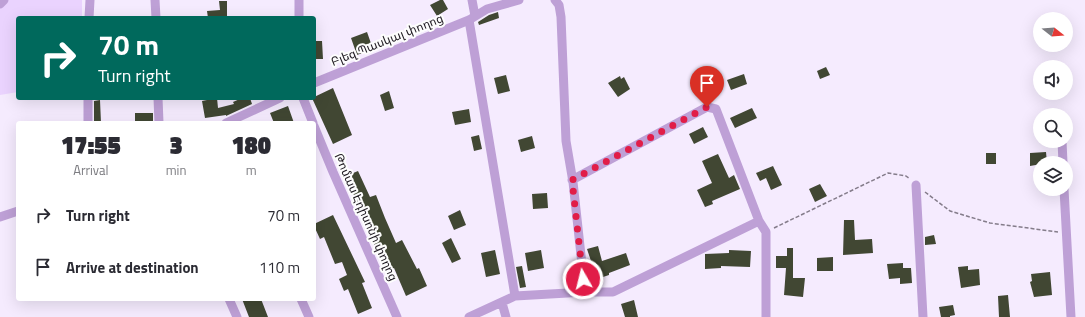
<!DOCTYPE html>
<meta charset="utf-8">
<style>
body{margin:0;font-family:"Titillium Web","Noto Sans Armenian",sans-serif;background:#f7f7f7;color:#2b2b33;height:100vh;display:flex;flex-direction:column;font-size:15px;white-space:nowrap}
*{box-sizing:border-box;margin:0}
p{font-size:13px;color:#7c7c81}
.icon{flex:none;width:22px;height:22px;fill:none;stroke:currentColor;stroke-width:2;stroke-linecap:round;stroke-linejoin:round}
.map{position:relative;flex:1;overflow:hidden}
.side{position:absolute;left:16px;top:121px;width:300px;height:180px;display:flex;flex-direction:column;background:#fff;border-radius:4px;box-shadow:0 4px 16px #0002}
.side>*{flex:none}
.banner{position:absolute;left:16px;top:16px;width:300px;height:84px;border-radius:4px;box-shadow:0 4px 16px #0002;background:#00695c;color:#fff;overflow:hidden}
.needle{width:26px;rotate:107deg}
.tools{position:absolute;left:1033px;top:12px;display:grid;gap:8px}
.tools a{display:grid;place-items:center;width:40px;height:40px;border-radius:50%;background:#fff;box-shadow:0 4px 16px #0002;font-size:20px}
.pin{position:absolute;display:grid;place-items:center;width:34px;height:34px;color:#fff;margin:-41px -17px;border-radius:50% 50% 50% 0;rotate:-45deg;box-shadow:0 0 4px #0007}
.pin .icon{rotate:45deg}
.me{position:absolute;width:44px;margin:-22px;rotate:352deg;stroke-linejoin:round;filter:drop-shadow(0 0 3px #0008)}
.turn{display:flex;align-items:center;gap:14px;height:84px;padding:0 16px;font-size:18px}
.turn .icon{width:52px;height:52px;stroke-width:2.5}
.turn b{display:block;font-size:28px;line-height:34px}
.eta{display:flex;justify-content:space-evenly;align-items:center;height:68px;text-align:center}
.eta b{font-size:24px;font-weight:800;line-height:28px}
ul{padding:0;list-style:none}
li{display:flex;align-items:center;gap:12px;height:52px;padding:0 16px}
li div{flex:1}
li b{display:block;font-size:15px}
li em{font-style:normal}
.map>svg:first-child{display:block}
.green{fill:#ead3fe}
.building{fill:#414733}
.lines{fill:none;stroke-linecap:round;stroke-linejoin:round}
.path{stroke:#847c8a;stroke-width:1.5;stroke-dasharray:4 2;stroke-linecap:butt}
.minor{stroke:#bea0d6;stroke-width:9}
.route{stroke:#e11d48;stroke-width:7;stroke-dasharray:0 12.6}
.labels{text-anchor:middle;stroke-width:4;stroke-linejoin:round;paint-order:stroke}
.street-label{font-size:12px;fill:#1f1a22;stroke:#fdfdfd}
</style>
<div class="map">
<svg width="1085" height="317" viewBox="0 0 1085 317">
<rect width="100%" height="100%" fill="#f5ebfe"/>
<!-- green -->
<path class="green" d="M 0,0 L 82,0 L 82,18 L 18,18 L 18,92 L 0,95 Z"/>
<!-- building -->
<path class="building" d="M 440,0 L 443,0 L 448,9 L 437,16 L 430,5 Z
M 219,1 L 227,1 L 227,18 L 208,18 L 207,11 L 220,10 Z
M 498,12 L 499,18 L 479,25 L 478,22 L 489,15 Z
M 367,32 L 373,49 L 357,55 L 351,38 Z
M 314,41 L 322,41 L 323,59 L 314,59 Z
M 826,67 L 830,75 L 820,79 L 817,71 Z
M 744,74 L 747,84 L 731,90 L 727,80 Z
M 506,75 L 510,91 L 498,94 L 494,78 Z
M 620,76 L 621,79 L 624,77 L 630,89 L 618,97 L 608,83 Z
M 333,88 L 352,135 L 333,144 L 312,98 Z
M 389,91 L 394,108 L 385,111 L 380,95 Z
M 207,98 L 217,98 L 218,108 L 234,104 L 233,102 L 242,98 L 250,98 L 252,104 L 226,116 L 226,115 L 205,118 L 202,101 L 207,100 Z
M 100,100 L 101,123 L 94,123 L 94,101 Z
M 288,106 L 294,123 L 274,123 L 270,113 Z
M 752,108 L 757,118 L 735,128 L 730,118 Z
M 469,109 L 471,122 L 455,125 L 452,112 Z
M 135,113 L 153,113 L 153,123 L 135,123 Z
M 703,127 L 708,137 L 694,144 L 689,134 Z
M 479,135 L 482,149 L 474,151 L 471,137 Z
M 532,136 L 535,148 L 521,152 L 518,140 Z
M 1046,152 L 1047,163 L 1030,166 L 1030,153 Z
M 986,153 L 996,153 L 996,164 L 986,164 Z
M 718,154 L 729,178 L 734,175 L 740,189 L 712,201 L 713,204 L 705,207 L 697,190 L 712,183 L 702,161 Z
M 773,166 L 782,185 L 771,190 L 766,178 L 760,181 L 756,173 Z
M 358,171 L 370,197 L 376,195 L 385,218 L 396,243 L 402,240 L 417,269 L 419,268 L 427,286 L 406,296 L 394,268 L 392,269 L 380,245 L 375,246 L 346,176 Z
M 820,184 L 827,196 L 815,202 L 809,189 Z
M 547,193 L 548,208 L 533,209 L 532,194 Z
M 460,210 L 466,225 L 454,230 L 448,216 Z
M 333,215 L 365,282 L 362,283 L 372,308 L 358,314 L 348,289 L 344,291 L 339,279 L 347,275 L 342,262 L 335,264 L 324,237 L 320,239 L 314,226 L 314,224 Z
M 844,220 L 854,220 L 855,240 L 872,239 L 873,253 L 843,255 Z
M 934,235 L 936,244 L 925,245 L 925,237 Z
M 451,238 L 461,259 L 452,263 L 442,243 Z
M 598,246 L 602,261 L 626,253 L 630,265 L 609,273 L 609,275 L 597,279 L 587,249 Z
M 787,248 L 793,248 L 793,278 L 805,278 L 803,297 L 784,295 L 786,268 L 776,268 L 776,256 L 787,256 Z
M 495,250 L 500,274 L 486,277 L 481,253 Z
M 541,250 L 544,268 L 528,271 L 525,253 Z
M 729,250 L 751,251 L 750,267 L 721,266 L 721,268 L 705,269 L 705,254 L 729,253 Z
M 833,257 L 833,271 L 817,271 L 817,258 Z
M 903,263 L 903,268 L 911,268 L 912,283 L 900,284 L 900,278 L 889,279 L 887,264 Z
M 522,266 L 526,287 L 520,288 L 516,267 Z
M 968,266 L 968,270 L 979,269 L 980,285 L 961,288 L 958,267 Z
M 1050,272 L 1052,295 L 1034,297 L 1030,282 L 1032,281 L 1031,274 Z
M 1008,295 L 1010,317 L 999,317 L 998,296 Z
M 242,299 L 261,299 L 268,317 L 249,317 Z
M 634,300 L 638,317 L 625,317 L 621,304 Z
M 953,305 L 955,315 L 950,316 L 950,317 L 941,317 L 939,307 Z"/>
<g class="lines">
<!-- path -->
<path class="path" d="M 925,192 L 950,211 L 990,223 L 1058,232
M 774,228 L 888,173 L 906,176 L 910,179"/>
<!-- minor -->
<path class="minor" d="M 155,0 L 156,18
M 299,0 L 299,18
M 472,0 L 475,16
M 555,0 L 559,5 L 561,17 L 566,141 L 573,182 L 585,292
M 0,4 L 4,0
M 89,18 L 90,0
M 469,20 L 515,296
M 314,83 L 469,20 L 487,9 L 519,0
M 158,98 L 159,123
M 303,98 L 313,123
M 88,123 L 88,98
M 226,123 L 280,98
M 314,126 L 333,172 L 397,317
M 1062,141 L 1063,163
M 572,180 L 707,107 L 716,109 L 759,221
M 916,185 L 923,317
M 1064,189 L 1071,317
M 0,217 L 18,211
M 229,299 L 237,317
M 301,299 L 309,317
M 502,303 L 506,317
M 469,317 L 515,296 L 585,292 L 613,292 L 759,221 L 766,232 L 766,317"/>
</g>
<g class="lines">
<!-- route -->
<path class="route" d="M 583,279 L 572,180 L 707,107"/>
</g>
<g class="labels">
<!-- street labels -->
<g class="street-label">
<text transform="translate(387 40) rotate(-22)" y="4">Բլեզ Պասկալ փողոց</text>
<text transform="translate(366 217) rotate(66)" y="4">Թոմաս Էդիսոնի փողոց</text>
</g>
</g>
</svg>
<div class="tools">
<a><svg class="needle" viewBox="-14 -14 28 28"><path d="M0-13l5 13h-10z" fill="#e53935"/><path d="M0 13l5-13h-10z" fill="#7c7c81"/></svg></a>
<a><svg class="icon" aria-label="sound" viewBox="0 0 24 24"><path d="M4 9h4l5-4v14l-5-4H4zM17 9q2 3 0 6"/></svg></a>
<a><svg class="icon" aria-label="search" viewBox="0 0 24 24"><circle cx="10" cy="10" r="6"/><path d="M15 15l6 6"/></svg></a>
<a><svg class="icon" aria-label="layers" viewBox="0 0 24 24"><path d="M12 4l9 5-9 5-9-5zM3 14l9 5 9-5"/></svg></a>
</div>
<div class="pin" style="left:707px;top:107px;background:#d93025"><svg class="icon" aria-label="arrive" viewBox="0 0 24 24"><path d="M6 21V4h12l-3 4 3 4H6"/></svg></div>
<svg class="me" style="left:583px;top:279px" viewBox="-20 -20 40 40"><circle r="17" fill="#e11d48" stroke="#fff" stroke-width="3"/><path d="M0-11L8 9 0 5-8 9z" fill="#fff"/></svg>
<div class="banner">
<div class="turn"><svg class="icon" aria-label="right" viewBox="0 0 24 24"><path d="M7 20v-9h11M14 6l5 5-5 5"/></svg><div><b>70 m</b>Turn right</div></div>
</div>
<section class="side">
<div class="eta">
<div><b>17:55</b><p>Arrival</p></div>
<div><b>3</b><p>min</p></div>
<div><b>180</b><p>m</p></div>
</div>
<ul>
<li><svg class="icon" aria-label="right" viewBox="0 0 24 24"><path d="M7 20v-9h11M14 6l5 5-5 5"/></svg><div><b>Turn right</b></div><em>70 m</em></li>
<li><svg class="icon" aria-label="arrive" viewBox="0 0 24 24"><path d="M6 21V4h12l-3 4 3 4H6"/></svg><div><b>Arrive at destination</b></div><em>110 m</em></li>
</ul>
</section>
</div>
